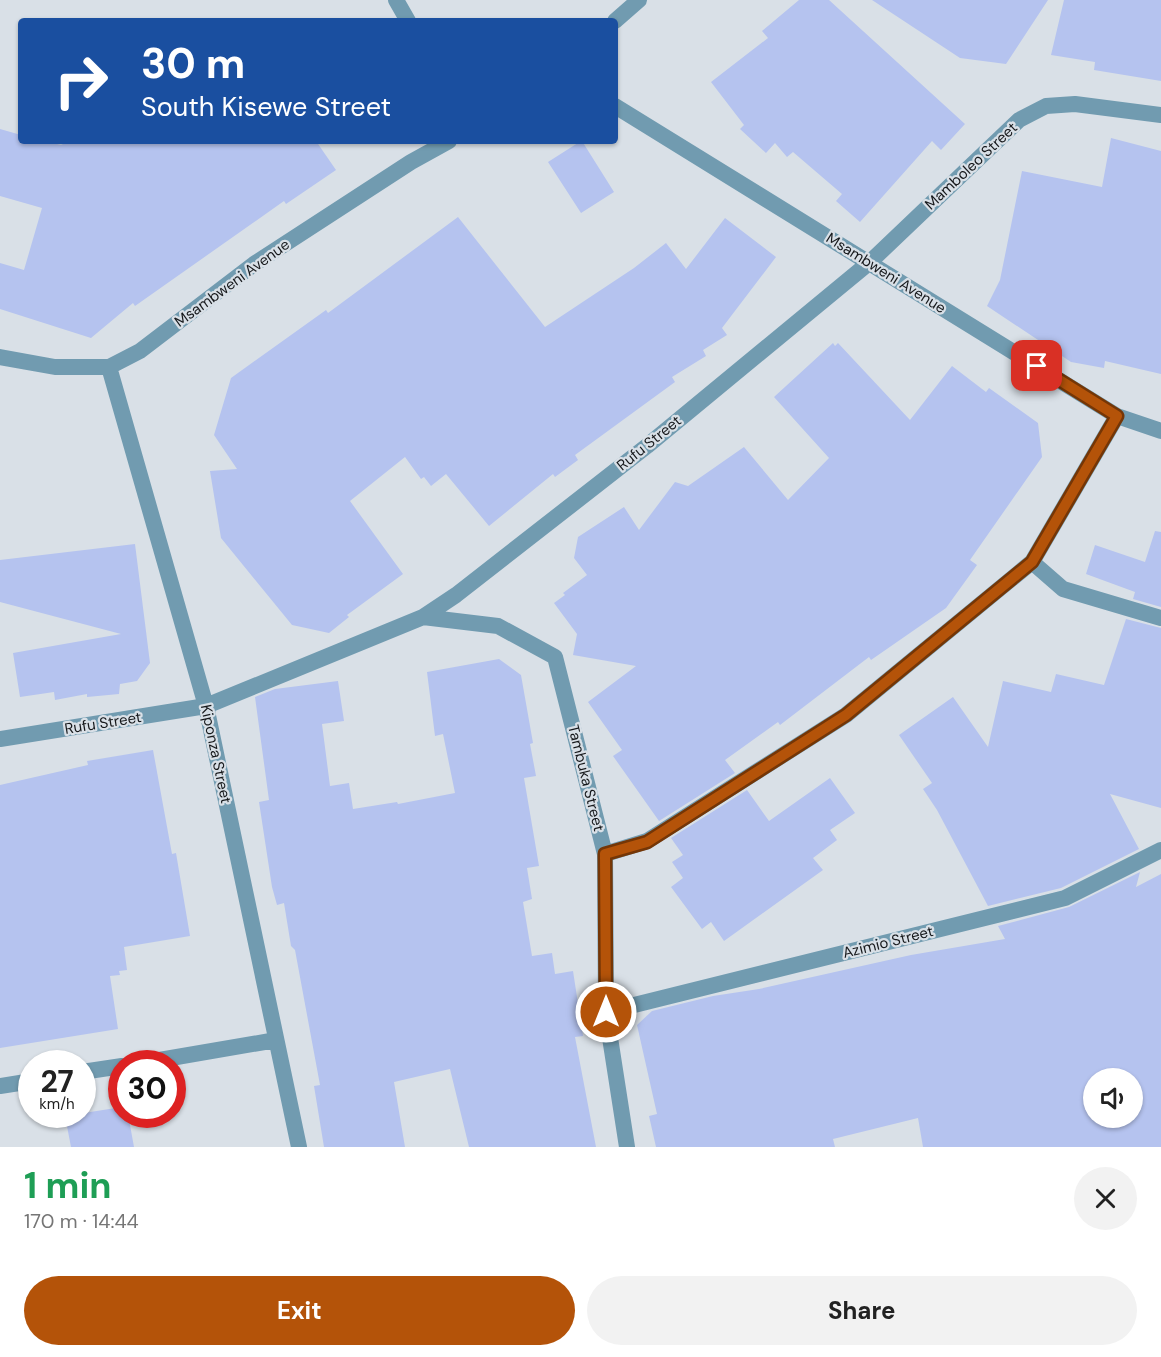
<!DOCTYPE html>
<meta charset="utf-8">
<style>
body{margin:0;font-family:"DM Sans",sans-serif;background:#f2f2f2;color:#222;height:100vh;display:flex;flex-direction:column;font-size:22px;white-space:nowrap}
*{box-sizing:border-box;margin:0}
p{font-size:20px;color:#767676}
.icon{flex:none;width:33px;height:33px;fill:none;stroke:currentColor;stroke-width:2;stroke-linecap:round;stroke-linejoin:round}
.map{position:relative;height:1147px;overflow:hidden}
.drawer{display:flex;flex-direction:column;background:#fff;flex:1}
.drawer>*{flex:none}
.top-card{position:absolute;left:18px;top:18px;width:600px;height:126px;border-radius:6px;box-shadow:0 2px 4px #0004;background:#1a4fa0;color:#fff;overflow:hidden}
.buttons{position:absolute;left:1083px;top:1068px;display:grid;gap:12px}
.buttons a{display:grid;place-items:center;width:60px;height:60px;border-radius:50%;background:#fff;box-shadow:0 2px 4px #0004;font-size:30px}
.speed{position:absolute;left:18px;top:1050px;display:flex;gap:12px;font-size:30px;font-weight:700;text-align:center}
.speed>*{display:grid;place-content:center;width:78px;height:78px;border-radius:50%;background:#fff;box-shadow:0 2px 4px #0004;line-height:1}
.speed small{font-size:15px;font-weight:400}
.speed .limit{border:9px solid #d22;background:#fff;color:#111}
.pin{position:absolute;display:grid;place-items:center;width:51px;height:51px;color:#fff;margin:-26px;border-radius:12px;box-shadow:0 3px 9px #0006}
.me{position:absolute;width:66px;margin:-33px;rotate:0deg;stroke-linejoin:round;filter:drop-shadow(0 0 4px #0008)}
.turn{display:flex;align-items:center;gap:21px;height:126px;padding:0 24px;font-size:27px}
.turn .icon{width:78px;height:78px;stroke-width:2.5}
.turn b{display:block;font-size:42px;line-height:51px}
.round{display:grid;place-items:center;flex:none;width:63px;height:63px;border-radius:32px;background:#f2f2f2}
.summary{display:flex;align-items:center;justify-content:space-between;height:102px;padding:0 24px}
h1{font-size:36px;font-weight:700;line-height:45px;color:#1e9e55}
.button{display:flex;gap:12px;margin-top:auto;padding:12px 24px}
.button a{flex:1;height:69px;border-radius:36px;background:#b45309;color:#fff;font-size:24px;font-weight:700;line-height:69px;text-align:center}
.button a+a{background:#f2f2f2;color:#222}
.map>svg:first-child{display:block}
.building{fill:#b5c3ef;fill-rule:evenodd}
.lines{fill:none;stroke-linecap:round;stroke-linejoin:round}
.minor{stroke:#719bb0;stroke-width:16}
.route-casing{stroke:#753606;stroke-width:15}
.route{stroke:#b45309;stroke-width:10}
.labels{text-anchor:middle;stroke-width:4.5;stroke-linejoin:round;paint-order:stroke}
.street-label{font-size:15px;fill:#16181b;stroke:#d9e0e7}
</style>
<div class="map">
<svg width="1161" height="1147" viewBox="0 0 1161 1147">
<rect width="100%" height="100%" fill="#d9e0e7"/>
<!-- building -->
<path class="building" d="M 799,0 L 829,0 L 965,124 L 941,150 L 932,141 L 860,222 L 836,201 L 842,194 L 793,152 L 787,157 L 775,143 L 766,153 L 740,129 L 744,125 L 711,82 L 768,38 L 762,31 Z
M 872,0 L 1048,0 L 1006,64 L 960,58 Z
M 1064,0 L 1161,0 L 1161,81 L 1094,70 L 1095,62 L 1051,55 Z
M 0,129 L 21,135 L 21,141 L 45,141 L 61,145 L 69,141 L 316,141 L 336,170 L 286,204 L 284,201 L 135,306 L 133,303 L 91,338 L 0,309 L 0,263 L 24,270 L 42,208 L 0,196 Z
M 1111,138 L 1161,151 L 1161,374 L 1105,361 L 1104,368 L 1071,362 L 987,306 L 1000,280 L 1022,171 L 1102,187 Z
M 581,141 L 582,141 L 614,192 L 581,213 L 548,162 Z
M 458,217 L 545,327 L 634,268 L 666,243 L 686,269 L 725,218 L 776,257 L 722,328 L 727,335 L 703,350 L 706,356 L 672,377 L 675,382 L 575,455 L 578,460 L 555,477 L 553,474 L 489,526 L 446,474 L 431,486 L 424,477 L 421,479 L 405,457 L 350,501 L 403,574 L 347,615 L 349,617 L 329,633 L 292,625 L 221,538 L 210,471 L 237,469 L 214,435 L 231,378 L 326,310 L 328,313 Z
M 833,343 L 835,346 L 838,343 L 910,420 L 952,366 L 986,392 L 989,388 L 1038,423 L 1042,457 L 970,560 L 977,565 L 946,608 L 871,660 L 869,657 L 780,725 L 778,722 L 725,760 L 735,773 L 659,821 L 613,756 L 622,750 L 588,702 L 636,666 L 573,655 L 577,634 L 554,603 L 565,595 L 563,593 L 587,575 L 574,558 L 578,537 L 624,507 L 639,530 L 675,482 L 688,486 L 744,447 L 788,500 L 829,458 L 774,397 Z
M 1155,531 L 1161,532 L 1161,607 L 1133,599 L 1135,592 L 1086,574 L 1095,545 L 1145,562 Z
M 135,544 L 150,663 L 137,681 L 120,684 L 119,694 L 87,697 L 87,694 L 55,700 L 54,692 L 20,697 L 13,653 L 121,634 L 0,602 L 0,560 Z
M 1126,619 L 1161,628 L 1161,808 L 1110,794 L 1139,849 L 1061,888 L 988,906 L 937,810 L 923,789 L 932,783 L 899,735 L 953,697 L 988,747 L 1003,681 L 1051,692 L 1056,674 L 1104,685 Z
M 499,659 L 521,675 L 533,743 L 530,744 L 536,776 L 524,778 L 539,866 L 527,868 L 532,899 L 523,902 L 532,956 L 552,953 L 555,974 L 573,971 L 583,1036 L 575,1037 L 596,1147 L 469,1147 L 450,1069 L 394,1082 L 405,1147 L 324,1147 L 314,1086 L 320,1085 L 295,950 L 291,946 L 284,903 L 277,905 L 272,887 L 259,802 L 269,800 L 255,697 L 275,689 L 338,681 L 344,721 L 322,724 L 330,786 L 349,783 L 353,809 L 397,802 L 398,804 L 455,793 L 443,734 L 435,736 L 427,672 Z
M 153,750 L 172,854 L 176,853 L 190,936 L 124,947 L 127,970 L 119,971 L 120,975 L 110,976 L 118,1029 L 0,1048 L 0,785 L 88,765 L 87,761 Z
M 830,778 L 855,813 L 830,830 L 837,840 L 813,858 L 823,870 L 724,941 L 711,922 L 702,929 L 671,887 L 683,878 L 672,862 L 683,855 L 671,838 L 747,790 L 769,821 Z
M 1140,872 L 1136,887 L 1161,874 L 1161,1147 L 923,1147 L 918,1118 L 833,1139 L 835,1147 L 656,1147 L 649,1116 L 657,1114 L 637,1025 L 652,1011 L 713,996 L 759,989 L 911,955 L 1005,939 L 998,926 L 1069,907 ZM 1094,1078 L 1132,1078 L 1132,1118 L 1094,1118 Z
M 122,1107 L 122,1114 L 128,1114 L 134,1147 L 71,1147 L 65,1116 Z"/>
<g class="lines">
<!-- minor -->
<path class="minor" d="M 396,0 L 408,21
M 615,21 L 639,0
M 615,106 L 1117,416 L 1161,431
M 0,357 L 55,367 L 109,367 L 140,351 L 254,264 L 411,162 L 449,141
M 109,367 L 206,706 L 299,1147
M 1032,562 L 1063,589 L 1161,618
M 423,617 L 498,626 L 555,657 L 605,854 L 606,1012 L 627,1147
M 0,739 L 206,706 L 423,617 L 456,595 L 647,446 L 870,262 L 1019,120 L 1046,106 L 1075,104 L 1161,115
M 605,854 L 647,841 L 846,715 L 1032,562 L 1117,416
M 606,1012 L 1065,898 L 1161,850
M 136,1064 L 276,1040
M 82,1072 L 122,1066
M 0,1086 L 32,1081"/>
</g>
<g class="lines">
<defs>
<path id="route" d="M 606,1012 L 605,854 L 647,842 L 846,715 L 1032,562 L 1117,416 L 1037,366"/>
</defs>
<!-- route casing -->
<use href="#route" class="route-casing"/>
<!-- route -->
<use href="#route" class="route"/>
</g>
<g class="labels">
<!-- street labels -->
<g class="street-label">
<text transform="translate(971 166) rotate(-43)" y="5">Mamboleo Street</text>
<text transform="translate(886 273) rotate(32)" y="5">Msambweni Avenue</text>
<text transform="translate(232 283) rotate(-36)" y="5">Msambweni Avenue</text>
<text transform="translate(649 443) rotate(-39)" y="5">Rufu Street</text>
<text transform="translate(103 723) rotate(-9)" y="5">Rufu Street</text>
<text transform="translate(216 754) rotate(78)" y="5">Kiponza Street</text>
<text transform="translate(586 778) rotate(76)" y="5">Tambuka Street</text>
<text transform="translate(888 942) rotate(-14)" y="5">Azimio Street</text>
</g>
</g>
</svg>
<div class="buttons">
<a><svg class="icon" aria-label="sound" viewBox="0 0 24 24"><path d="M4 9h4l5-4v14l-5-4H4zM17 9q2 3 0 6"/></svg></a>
</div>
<div class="speed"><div>27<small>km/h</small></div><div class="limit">30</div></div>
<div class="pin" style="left:1037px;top:366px;background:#d93025"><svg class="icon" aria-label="arrive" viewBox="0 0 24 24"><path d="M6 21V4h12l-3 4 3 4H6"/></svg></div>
<svg class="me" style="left:606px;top:1012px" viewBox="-20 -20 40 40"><circle r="17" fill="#b45309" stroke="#fff" stroke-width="3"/><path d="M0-11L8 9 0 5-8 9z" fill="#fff"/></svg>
<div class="top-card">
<div class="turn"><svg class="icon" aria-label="right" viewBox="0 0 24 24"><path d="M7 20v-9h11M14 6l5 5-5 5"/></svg><div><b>30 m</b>South Kisewe Street</div></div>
</div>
</div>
<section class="drawer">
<div class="summary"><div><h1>1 min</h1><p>170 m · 14:44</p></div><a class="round"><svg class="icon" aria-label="close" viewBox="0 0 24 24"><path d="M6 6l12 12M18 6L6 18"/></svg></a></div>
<div class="button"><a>Exit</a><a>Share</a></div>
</section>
